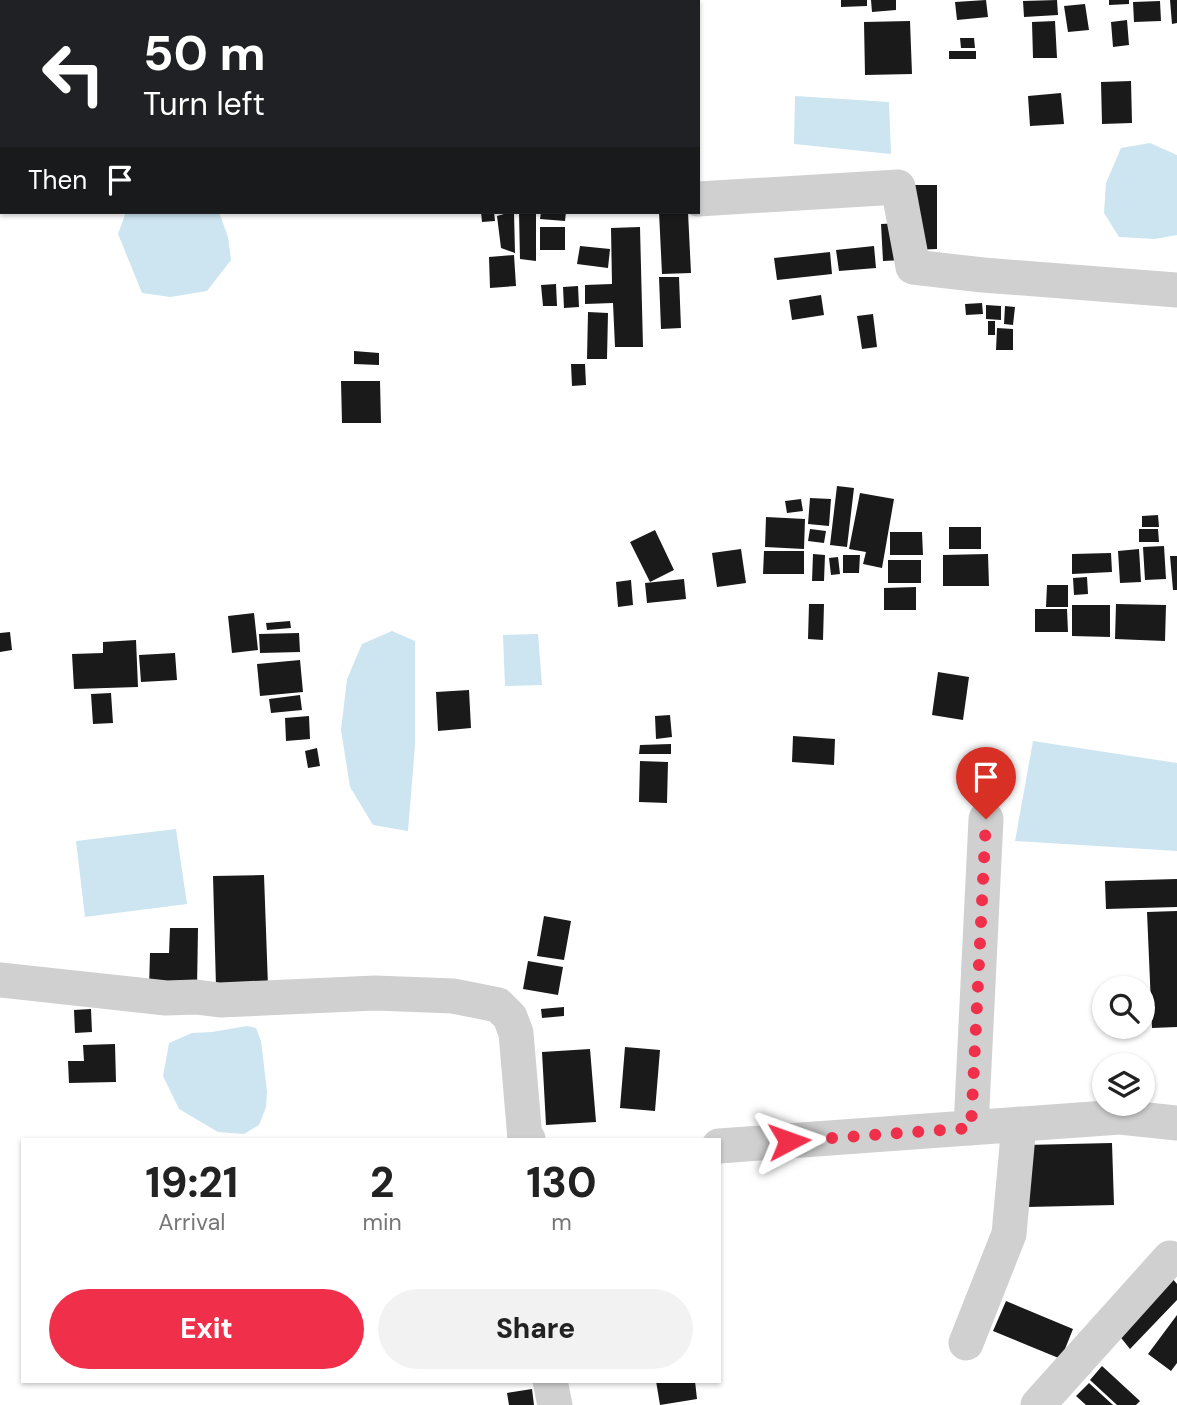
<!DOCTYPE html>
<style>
body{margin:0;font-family:"DM Sans",sans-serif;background:#f2f2f2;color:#222;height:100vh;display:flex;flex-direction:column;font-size:26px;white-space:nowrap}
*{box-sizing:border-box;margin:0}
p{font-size:23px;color:#767676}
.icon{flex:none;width:38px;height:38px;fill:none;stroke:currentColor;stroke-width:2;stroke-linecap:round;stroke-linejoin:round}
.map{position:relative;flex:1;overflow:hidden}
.details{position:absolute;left:21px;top:1138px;width:700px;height:245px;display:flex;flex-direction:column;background:#fff;border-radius:0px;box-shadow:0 2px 5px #0004}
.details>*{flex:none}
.banner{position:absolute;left:0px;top:0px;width:700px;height:214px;box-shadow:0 2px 5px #0004;background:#202124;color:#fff;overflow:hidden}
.fabs{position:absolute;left:1092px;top:976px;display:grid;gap:14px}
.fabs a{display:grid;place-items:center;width:63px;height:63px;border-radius:50%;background:#fff;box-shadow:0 2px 5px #0004;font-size:35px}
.pin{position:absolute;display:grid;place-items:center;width:60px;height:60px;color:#fff;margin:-72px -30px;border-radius:50% 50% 50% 0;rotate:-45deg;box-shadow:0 0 7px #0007}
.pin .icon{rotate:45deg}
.me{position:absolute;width:77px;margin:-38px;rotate:86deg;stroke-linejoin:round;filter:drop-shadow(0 0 5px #0008)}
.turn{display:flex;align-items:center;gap:24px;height:147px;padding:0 28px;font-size:32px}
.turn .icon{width:91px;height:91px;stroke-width:2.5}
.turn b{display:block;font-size:49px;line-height:60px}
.then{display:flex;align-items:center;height:66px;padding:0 28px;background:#0003;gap:14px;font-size:26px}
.eta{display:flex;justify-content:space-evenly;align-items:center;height:119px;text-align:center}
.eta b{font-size:42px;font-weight:800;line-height:49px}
.action{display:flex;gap:14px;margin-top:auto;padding:14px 28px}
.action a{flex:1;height:80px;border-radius:42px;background:#f02f4b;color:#fff;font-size:28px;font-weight:800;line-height:80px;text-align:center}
.action a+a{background:#f2f2f2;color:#222}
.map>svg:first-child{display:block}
.water{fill:#cde5f0}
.building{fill:#1a1a1a}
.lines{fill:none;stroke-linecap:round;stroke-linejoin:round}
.minor{stroke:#d0d0d0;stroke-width:35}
.route{stroke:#f02f4b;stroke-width:12;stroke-dasharray:0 21.6}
</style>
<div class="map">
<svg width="1177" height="1405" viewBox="0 0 1177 1405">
<rect width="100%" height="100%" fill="#fff"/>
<!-- water -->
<path class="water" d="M 795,96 L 889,102 L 891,154 L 794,144 Z
M 1150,143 L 1177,155 L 1177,235 L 1155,239 L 1119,237 L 1104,213 L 1106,183 L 1121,148 Z
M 126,212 L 219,212 L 228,237 L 231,260 L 207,291 L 170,297 L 142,293 L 118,234 Z
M 392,631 L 415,641 L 415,745 L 408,831 L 373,825 L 350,787 L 341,730 L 347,679 L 362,644 Z
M 538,634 L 542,685 L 505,686 L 503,635 Z
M 1033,741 L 1177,763 L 1177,851 L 1015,841 Z
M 176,829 L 187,904 L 85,917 L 76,841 Z
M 247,1026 L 256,1028 L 261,1041 L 267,1091 L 266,1107 L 259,1125 L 244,1134 L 218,1132 L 179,1109 L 163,1076 L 169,1043 L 192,1033 L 212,1032 Z"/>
<!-- building -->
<path class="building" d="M 841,0 L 867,0 L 867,6 L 841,7 Z
M 871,0 L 896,0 L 896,10 L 872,12 Z
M 986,0 L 988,17 L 957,20 L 955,2 Z
M 1057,0 L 1058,15 L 1024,17 L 1023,1 Z
M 1109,0 L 1129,0 L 1129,4 L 1109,5 Z
M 1170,0 L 1177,0 L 1177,23 L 1172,24 Z
M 1160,1 L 1161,21 L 1134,22 L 1133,2 Z
M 1085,4 L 1089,30 L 1068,32 L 1064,6 Z
M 1127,20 L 1129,45 L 1113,47 L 1111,22 Z
M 910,21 L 912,74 L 865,75 L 864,22 Z
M 1055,21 L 1057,58 L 1033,58 L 1032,22 Z
M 960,38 L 974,38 L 975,48 L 961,48 Z
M 949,51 L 976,51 L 976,59 L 949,59 Z
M 1131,81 L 1132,123 L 1102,124 L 1101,82 Z
M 1061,93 L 1064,124 L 1030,126 L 1028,96 Z
M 912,185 L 937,185 L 937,249 L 913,250 Z
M 481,212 L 494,212 L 495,221 L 482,222 Z
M 511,212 L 514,212 L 515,253 L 501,248 L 497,216 Z
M 519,212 L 536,214 L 536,261 L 520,259 Z
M 541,212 L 566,212 L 565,221 L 540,219 Z
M 659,212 L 688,212 L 691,273 L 662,274 Z
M 901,223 L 903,260 L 883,261 L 881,224 Z
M 540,227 L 565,227 L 565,250 L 540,250 Z
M 640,227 L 643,347 L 615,347 L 613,303 L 585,304 L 585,285 L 612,284 L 611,228 Z
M 580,246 L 610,249 L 608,268 L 577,264 Z
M 874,246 L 876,268 L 839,271 L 836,250 Z
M 830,252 L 832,274 L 777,280 L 774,258 Z
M 514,255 L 516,286 L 490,288 L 489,257 Z
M 659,277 L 679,277 L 681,328 L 661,329 Z
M 556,284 L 557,306 L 543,306 L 541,285 Z
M 578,286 L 579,307 L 564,308 L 563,287 Z
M 821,295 L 824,315 L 792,320 L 789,300 Z
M 982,303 L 983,314 L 966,315 L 965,304 Z
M 986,305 L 1001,306 L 1001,320 L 986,319 Z
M 1005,306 L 1015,307 L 1013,325 L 1004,324 Z
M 588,312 L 608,313 L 607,359 L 587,359 Z
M 873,314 L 877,347 L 862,349 L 857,316 Z
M 988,321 L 995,321 L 995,335 L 988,335 Z
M 997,328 L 1013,329 L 1013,350 L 996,350 Z
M 354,351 L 379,353 L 379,365 L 354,364 Z
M 571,364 L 585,364 L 586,385 L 572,386 Z
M 341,381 L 380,381 L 381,423 L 342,423 Z
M 837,486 L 854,488 L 847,547 L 830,545 Z
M 860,493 L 894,499 L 882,568 L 863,564 L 866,552 L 849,549 Z
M 810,498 L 831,499 L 829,526 L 808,524 Z
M 801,499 L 803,511 L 787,513 L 785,501 Z
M 1158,515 L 1159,527 L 1142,527 L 1142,516 Z
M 766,517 L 805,519 L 804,549 L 765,547 Z
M 949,527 L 981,527 L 981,549 L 949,549 Z
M 810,529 L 826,531 L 824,543 L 808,541 Z
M 1139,529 L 1158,529 L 1159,542 L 1139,542 Z
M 655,530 L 674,570 L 650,582 L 630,542 Z
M 890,532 L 922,532 L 923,555 L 890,555 Z
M 1164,546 L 1166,579 L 1145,580 L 1143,547 Z
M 741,549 L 746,583 L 717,587 L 712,553 Z
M 1139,549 L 1141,582 L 1120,583 L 1118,551 Z
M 764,551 L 804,551 L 804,574 L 763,574 Z
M 1111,553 L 1112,572 L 1072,574 L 1072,554 Z
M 813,554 L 825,555 L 824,581 L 812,581 Z
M 988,554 L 989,586 L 943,586 L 943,555 Z
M 843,555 L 860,555 L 859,573 L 843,573 Z
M 1170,556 L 1177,556 L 1177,590 L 1173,590 Z
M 838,557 L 840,574 L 831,575 L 829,558 Z
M 888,560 L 921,560 L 921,583 L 888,583 Z
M 1087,577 L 1088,594 L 1074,595 L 1073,578 Z
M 684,579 L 686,599 L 647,603 L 645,583 Z
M 631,580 L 633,605 L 618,607 L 616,582 Z
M 1047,585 L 1068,585 L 1068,607 L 1046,607 Z
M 916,587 L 916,610 L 884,610 L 884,588 Z
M 809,604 L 824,604 L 823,640 L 808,639 Z
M 1116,604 L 1166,605 L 1165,641 L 1115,639 Z
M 1072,605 L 1110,605 L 1110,637 L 1072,636 Z
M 1035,609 L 1067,609 L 1068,632 L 1035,632 Z
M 254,613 L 258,650 L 232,653 L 228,616 Z
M 290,621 L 291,628 L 267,630 L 266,623 Z
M 10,632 L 12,650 L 0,652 L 0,633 Z
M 299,633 L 300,652 L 260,653 L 259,634 Z
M 136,640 L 138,687 L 74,689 L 72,654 L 103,653 L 103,642 Z
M 175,653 L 177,680 L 141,682 L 139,655 Z
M 300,660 L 303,692 L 260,696 L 257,664 Z
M 938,672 L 969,677 L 963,720 L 932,715 Z
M 469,690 L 471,728 L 438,731 L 436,692 Z
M 111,693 L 113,723 L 93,724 L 91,694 Z
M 300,695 L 302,710 L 271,713 L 269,699 Z
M 670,715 L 672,737 L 656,739 L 655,716 Z
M 309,716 L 310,739 L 286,741 L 285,718 Z
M 793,736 L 835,739 L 834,765 L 792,762 Z
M 671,744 L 671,754 L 639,754 L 640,745 Z
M 317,748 L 320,766 L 308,768 L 305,751 Z
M 640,761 L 668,762 L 667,803 L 639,802 Z
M 264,875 L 268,986 L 216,987 L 213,876 Z
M 1177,879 L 1177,907 L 1106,909 L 1105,881 Z
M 1177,911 L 1177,1027 L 1152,1028 L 1147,912 Z
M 544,916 L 571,921 L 564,960 L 537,956 Z
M 170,928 L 198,928 L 197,989 L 149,988 L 150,953 L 169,953 Z
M 528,961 L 563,967 L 558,995 L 523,989 Z
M 564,1007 L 564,1016 L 542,1018 L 541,1009 Z
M 91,1009 L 92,1032 L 75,1033 L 74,1010 Z
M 115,1044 L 116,1082 L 69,1083 L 68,1061 L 84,1061 L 83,1045 Z
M 625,1047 L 660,1050 L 655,1111 L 620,1108 Z
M 590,1049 L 596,1122 L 546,1125 L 542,1052 Z
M 1112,1143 L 1114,1205 L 1027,1207 L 1025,1145 Z
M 1172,1278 L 1177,1284 L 1177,1300 L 1130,1349 L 1118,1334 Z
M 1006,1301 L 1073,1329 L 1061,1359 L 993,1331 Z
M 1177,1315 L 1177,1363 L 1171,1371 L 1148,1354 Z
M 1102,1366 L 1140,1401 L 1136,1405 L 1117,1405 L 1090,1380 Z
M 656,1381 L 695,1381 L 697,1399 L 660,1405 Z
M 1089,1383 L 1113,1405 L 1086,1405 L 1076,1396 Z
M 532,1389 L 534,1405 L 509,1405 L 507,1393 Z"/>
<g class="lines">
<!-- minor -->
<path class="minor" d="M 698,199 L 898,187 L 913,267 L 983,275 L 1177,290
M 0,980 L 166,998 L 196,997 L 220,1000 L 375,993 L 453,996 L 498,1005 L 510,1017 L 516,1033 L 525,1139 L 528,1139
M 971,1128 L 986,819
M 719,1146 L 1120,1117 L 1177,1123
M 966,1343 L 1009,1234 L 1019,1124
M 550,1381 L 555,1405
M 1038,1405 L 1170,1258"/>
</g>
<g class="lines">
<!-- route -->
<path class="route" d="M 789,1141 L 971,1128 L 986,819"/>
</g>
</svg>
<div class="fabs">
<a><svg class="icon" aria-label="search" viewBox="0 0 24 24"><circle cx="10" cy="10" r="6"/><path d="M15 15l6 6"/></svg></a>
<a><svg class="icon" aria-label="layers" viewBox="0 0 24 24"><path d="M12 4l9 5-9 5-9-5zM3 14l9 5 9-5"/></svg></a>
</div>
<div class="pin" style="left:986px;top:819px;background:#d93025"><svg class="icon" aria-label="arrive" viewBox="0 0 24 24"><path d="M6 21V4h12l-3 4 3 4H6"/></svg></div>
<svg class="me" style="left:789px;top:1141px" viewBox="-20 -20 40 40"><path d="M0-17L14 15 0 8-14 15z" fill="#f02f4b" stroke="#fff" stroke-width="4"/></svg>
<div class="banner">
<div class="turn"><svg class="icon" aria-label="left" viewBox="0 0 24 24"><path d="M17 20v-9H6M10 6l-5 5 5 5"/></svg><div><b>50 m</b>Turn left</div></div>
<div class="then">Then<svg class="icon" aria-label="arrive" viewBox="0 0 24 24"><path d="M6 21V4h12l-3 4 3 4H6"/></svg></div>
</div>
<section class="details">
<div class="eta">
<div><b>19:21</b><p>Arrival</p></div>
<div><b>2</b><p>min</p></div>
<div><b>130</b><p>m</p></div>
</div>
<div class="action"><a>Exit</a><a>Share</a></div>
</section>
</div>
